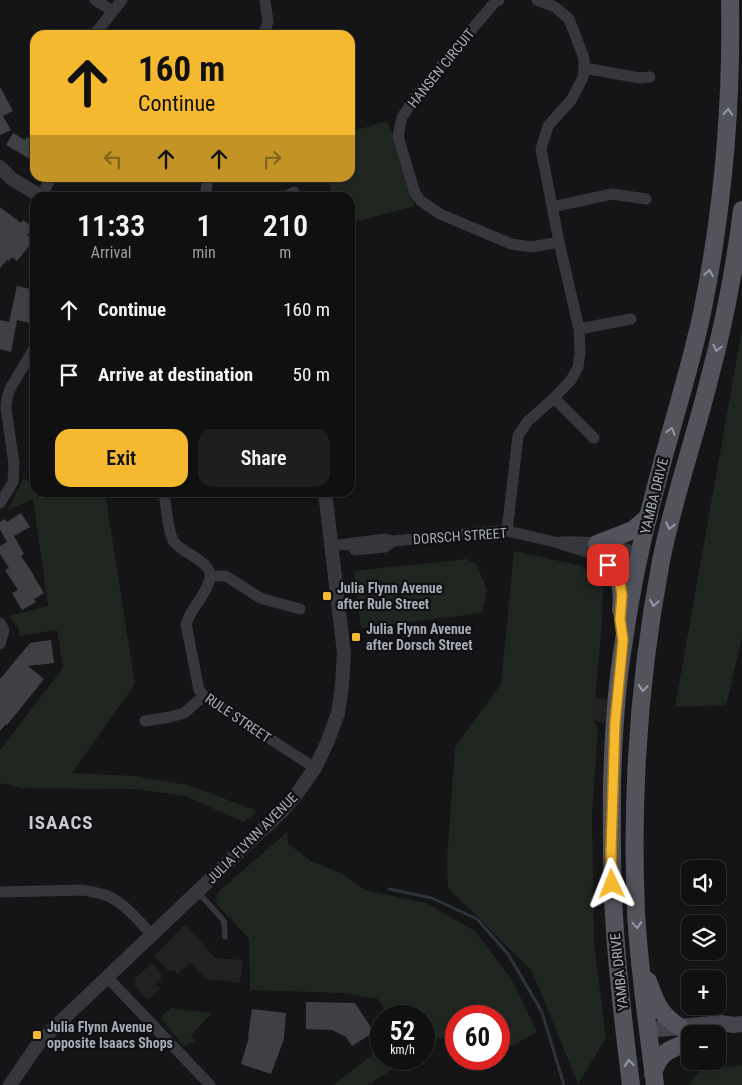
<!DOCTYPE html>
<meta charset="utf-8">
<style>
body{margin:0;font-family:"Roboto Condensed",sans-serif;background:#1e1e1f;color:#f1f3f6;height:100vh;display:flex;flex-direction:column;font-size:19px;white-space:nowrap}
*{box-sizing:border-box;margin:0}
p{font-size:16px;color:#9c9d9f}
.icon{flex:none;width:28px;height:28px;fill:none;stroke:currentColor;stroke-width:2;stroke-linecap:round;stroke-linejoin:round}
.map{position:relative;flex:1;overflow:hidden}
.side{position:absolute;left:30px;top:192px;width:325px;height:305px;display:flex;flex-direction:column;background:#101011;border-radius:15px;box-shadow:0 1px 4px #0004,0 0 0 1px #303031}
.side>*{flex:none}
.top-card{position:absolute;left:30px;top:30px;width:325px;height:152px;border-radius:15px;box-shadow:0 1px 4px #0004,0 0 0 1px #303031;background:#f4b92f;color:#111;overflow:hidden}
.controls{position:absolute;left:681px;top:860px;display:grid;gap:10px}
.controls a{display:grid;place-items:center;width:45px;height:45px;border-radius:10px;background:#101011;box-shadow:0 1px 4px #0004,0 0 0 1px #303031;font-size:25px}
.speed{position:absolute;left:370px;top:1005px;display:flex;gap:10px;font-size:25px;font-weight:700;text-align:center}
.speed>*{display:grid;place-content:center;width:65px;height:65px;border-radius:50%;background:#101011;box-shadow:0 1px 4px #0004,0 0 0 1px #303031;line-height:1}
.speed small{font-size:12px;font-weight:400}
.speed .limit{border:8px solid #d22;background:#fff;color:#111}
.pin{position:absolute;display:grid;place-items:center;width:42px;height:42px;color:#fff;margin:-21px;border-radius:10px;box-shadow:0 2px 8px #0006}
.me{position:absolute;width:55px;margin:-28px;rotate:358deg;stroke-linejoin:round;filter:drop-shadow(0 0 4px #0008)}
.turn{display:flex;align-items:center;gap:18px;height:105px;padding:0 25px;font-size:22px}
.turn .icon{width:65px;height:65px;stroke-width:2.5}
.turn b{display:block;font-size:35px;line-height:42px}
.lanes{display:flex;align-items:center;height:48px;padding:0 25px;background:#0003;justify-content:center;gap:25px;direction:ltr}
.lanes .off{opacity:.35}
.eta{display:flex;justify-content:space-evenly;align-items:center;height:85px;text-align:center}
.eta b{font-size:30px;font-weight:600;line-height:35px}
.action{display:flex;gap:10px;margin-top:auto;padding:10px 25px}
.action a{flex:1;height:58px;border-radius:15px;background:#f4b92f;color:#111;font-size:20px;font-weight:600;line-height:58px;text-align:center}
.action a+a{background:#1e1e1f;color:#f1f3f6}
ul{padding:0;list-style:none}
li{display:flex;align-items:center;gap:15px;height:65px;padding:0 25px}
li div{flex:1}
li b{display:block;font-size:19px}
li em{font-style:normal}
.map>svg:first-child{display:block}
.built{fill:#212124}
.green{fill:#1f2620}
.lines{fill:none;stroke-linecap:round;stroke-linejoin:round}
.stream{stroke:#2b333b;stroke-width:3}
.building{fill:#3f4044}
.service{stroke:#36363c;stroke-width:5.5}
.minor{stroke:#36363c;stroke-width:11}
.tertiary{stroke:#36363c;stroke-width:14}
.secondary{stroke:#44454c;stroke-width:16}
.primary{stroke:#52535b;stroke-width:18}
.oneway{stroke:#9599a5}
.route-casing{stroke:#9f781f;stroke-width:12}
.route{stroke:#f4b92f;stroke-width:9}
.poi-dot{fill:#f4b92f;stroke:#101012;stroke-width:2}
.labels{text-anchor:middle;stroke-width:4.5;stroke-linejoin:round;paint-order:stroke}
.street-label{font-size:14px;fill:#a6abb7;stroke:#101012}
.poi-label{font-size:14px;font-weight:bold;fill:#a6abb7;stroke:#101012;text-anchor:start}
.district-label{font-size:19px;font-weight:bold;letter-spacing:1px;fill:#c7cad3;stroke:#101012}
</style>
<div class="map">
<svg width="742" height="1085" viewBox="0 0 742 1085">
<rect width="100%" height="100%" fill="#151517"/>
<!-- built -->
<path class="built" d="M 595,697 L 608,699 L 606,722 L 593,721 Z
M 186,924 L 215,958 L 243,960 L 240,983 L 206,979 L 190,963 L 177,974 L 173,970 L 170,972 L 154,956 Z
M 152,963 L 162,974 L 160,976 L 162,978 L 155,984 L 160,989 L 148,1000 L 134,985 L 136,982 L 134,979 Z"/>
<!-- green -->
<path class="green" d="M 387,121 L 391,130 L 415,206 L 350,223 L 350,198 L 332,197 L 328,178 L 350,178 L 350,132 Z
M 742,329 L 742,638 L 726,705 L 675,707 Z
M 23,479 L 35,484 L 35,492 L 105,493 L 135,684 L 72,773 L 135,776 L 188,785 L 257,811 L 244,822 L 185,796 L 134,789 L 23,788 L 0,783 L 0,750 L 63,668 L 57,630 L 19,636 L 18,627 L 9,616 L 48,606 L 33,499 L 8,510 Z
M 514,551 L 582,566 L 603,586 L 602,624 L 593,720 L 598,730 L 592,814 L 594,943 L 606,1038 L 578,1084 L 532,971 L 448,888 L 447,861 L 455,747 L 501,684 Z
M 467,559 L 477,565 L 487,590 L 482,613 L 361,628 L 354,571 Z
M 287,832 L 288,844 L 311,861 L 341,873 L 365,890 L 426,903 L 475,931 L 512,980 L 537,1032 L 501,1052 L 499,1052 L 499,1016 L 456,1016 L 456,1042 L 440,1038 L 424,1049 L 424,1016 L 389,1016 L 378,999 L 344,993 L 250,990 L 249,939 L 216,903 L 217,893 Z
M 171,1008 L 210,1013 L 210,1015 L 191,1035 L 195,1041 L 184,1046 L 161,1019 L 163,1015 Z
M 381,1048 L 381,1059 L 408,1059 L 368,1085 L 333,1085 Z
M 742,1065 L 742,1085 L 688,1085 L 701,1070 Z"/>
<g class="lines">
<!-- stream -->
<path class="stream" d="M 389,889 L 432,898 L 477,919 L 508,954 L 542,1012 L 564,1085"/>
</g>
<!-- building -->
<path class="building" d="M 0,87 L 13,111 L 3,116 L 11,130 L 0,135 Z
M 13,133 L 25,140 L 27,137 L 35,141 L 35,159 L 31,156 L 30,159 L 6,145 Z
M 0,207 L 21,223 L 23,220 L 33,228 L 27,235 L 34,240 L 17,261 L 12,257 L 9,261 L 7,260 L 0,268 Z
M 17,286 L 35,290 L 35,305 L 34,305 L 30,323 L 17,320 L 11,352 L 0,349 L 0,320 L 9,322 Z
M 21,513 L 30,527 L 14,536 L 24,554 L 21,556 L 34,575 L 33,575 L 44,593 L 34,599 L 36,602 L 22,610 L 12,593 L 18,590 L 5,570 L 9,568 L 0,554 L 0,546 L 7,542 L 0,530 L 0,522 L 5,519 L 7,522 Z
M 51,640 L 54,663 L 28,666 L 44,679 L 7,725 L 6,724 L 0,731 L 0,679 L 30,643 Z
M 306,1002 L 355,1003 L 374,1032 L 352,1046 L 346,1037 L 332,1030 L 306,1029 Z
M 252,1009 L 286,1013 L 284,1039 L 271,1074 L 241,1064 L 249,1037 L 248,1037 Z"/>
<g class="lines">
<!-- service -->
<path class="service" d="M 198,892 L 224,921 L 225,937"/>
<!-- minor -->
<path class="minor" d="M 95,0 L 113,11
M 499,0 L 495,2 L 416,96 L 402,117 L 398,136 L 415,193 L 421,201 L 440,214 L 511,244 L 532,247 L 559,242
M 94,35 L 122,0
M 263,35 L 268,22 L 265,0
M 584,68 L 640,78 L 650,77
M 41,196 L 51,178
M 205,198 L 207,183 L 207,178
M 283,198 L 294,192
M 552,207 L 612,194 L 646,199
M 579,329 L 631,319
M 554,398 L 594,438
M 164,492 C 166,504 168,534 174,542 C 182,553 210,561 210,575 C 211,586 196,604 191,613 C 189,616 188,620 186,624 L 199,690 L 204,696 L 315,768
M 0,503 L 13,482 L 14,464 L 6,408 L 7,397 L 11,387 L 35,347
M 507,531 L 518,436 L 527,422 L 554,398 L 571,380 L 578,367 L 580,353 L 579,329 L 559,242 L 541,149 L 548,126 L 572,99 L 583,77 L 584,68 L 584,58 L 569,19 L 555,7 L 537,0
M 562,542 C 586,541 618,544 640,554
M 331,546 L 385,539 L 393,541 L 498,531 L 507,531 L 555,542 L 596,555 L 638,564
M 355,550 L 385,547 L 393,541
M 210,576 L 226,576 L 260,598 L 300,609
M 0,623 L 4,630 L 0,644
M 145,721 L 170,717 L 184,713 L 204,696
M 0,892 L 84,890 C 92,892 100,893 108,896 C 124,903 140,922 152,935
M 107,977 L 210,1085"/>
<!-- tertiary -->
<path class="tertiary" d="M 0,167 L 12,179 L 44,198
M 10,1085 L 38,1044 L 59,1023 L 281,812 L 296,795 L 315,768 L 327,743 L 338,713 L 342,686 L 344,653 L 325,492"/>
<!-- secondary -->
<path class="secondary" d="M 648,1030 L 721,1023 L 733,1025 L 742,1024"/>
<!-- primary -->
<path class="primary" d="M 597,544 L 633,530 L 649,516
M 596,555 C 618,573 624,582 621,610
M 648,981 C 656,1003 660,1015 680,1027
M 703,1034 L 704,1033
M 653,1074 C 660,1050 670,1050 690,1041
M 631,1085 C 624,1029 617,972 614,915 C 611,873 612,830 612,788 C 613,739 616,689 624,640 C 631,591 641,542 654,494 C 669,433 689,374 702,313 C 723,210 732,105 730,0
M 655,1085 C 648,1028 639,970 636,912 C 631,795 639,677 661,561 C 673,500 694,441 709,380 C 724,324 735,267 742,210"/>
</g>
<!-- one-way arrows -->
<defs><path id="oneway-chevron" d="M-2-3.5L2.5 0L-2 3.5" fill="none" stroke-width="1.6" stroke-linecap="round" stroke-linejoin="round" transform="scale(1.25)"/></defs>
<g class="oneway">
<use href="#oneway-chevron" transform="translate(728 112) rotate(-86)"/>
<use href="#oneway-chevron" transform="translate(709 273) rotate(-80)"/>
<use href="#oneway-chevron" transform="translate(717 348) rotate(103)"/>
<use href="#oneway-chevron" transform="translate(671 431) rotate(-74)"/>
<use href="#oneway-chevron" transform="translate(670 526) rotate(104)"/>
<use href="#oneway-chevron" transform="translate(654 603) rotate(100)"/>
<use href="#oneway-chevron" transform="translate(643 688) rotate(96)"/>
<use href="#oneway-chevron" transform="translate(637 925) rotate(85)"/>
<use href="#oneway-chevron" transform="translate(629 1063) rotate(-97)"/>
</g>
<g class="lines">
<defs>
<path id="route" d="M 608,565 L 616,576 L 620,584 L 622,595 L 620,619 L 623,640 L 615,723 L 611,852 L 612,884"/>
</defs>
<!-- route casing -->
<use href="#route" class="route-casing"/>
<!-- route -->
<use href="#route" class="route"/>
</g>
<!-- markers -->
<g class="poi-dot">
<rect x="322" y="591" width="10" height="10" rx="2.5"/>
<rect x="351" y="632" width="10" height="10" rx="2.5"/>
<rect x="32" y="1030" width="10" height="10" rx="2.5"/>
</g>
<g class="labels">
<!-- street labels -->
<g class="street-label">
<text transform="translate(441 68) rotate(-51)" y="5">HANSEN CIRCUIT</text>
<text transform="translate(654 496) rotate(-76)" y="5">YAMBA DRIVE</text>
<text transform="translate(460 536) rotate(-4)" y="5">DORSCH STREET</text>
<text transform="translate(238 718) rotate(34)" y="5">RULE STREET</text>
<text transform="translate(252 838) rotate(-45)" y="5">JULIA FLYNN AVENUE</text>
<text transform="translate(619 972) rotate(-96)" y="5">YAMBA DRIVE</text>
</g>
<!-- poi labels -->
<g class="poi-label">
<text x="337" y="593">Julia Flynn Avenue<tspan x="337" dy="16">after Rule Street</tspan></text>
<text x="366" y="634">Julia Flynn Avenue<tspan x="366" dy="16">after Dorsch Street</tspan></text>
<text x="47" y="1032">Julia Flynn Avenue<tspan x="47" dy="16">opposite Isaacs Shops</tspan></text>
</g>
<!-- district labels -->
<g class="district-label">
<text x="61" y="829">ISAACS</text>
</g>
</g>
</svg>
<div class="controls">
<a><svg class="icon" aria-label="sound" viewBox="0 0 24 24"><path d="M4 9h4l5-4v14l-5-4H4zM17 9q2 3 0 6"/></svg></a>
<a><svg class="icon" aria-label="layers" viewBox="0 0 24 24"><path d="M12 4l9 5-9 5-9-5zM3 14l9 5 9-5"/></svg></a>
<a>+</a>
<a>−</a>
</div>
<div class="speed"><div>52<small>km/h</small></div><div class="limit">60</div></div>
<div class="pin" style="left:608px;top:565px;background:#d93025"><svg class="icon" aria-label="arrive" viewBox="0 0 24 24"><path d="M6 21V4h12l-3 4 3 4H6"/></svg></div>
<svg class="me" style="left:612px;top:884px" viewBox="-20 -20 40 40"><path d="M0-17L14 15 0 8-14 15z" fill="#f4b92f" stroke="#fff" stroke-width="4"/></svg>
<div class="top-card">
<div class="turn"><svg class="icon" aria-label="ahead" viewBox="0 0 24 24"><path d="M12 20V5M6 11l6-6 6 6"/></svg><div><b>160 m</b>Continue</div></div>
<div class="lanes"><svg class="icon off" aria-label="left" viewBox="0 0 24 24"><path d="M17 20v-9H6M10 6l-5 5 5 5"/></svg><svg class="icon" aria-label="ahead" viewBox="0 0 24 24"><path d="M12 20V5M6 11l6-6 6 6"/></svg><svg class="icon" aria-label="ahead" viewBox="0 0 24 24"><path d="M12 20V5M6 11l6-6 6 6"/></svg><svg class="icon off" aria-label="right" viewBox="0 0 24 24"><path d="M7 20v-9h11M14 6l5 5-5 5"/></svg></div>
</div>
<section class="side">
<div class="eta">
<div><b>11:33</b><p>Arrival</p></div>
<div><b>1</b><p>min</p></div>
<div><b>210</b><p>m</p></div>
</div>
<ul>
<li><svg class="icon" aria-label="ahead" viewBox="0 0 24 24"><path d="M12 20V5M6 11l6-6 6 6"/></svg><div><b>Continue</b></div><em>160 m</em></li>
<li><svg class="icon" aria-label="arrive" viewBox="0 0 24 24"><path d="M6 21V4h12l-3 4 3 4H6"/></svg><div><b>Arrive at destination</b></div><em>50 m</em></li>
</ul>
<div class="action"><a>Exit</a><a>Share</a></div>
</section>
</div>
